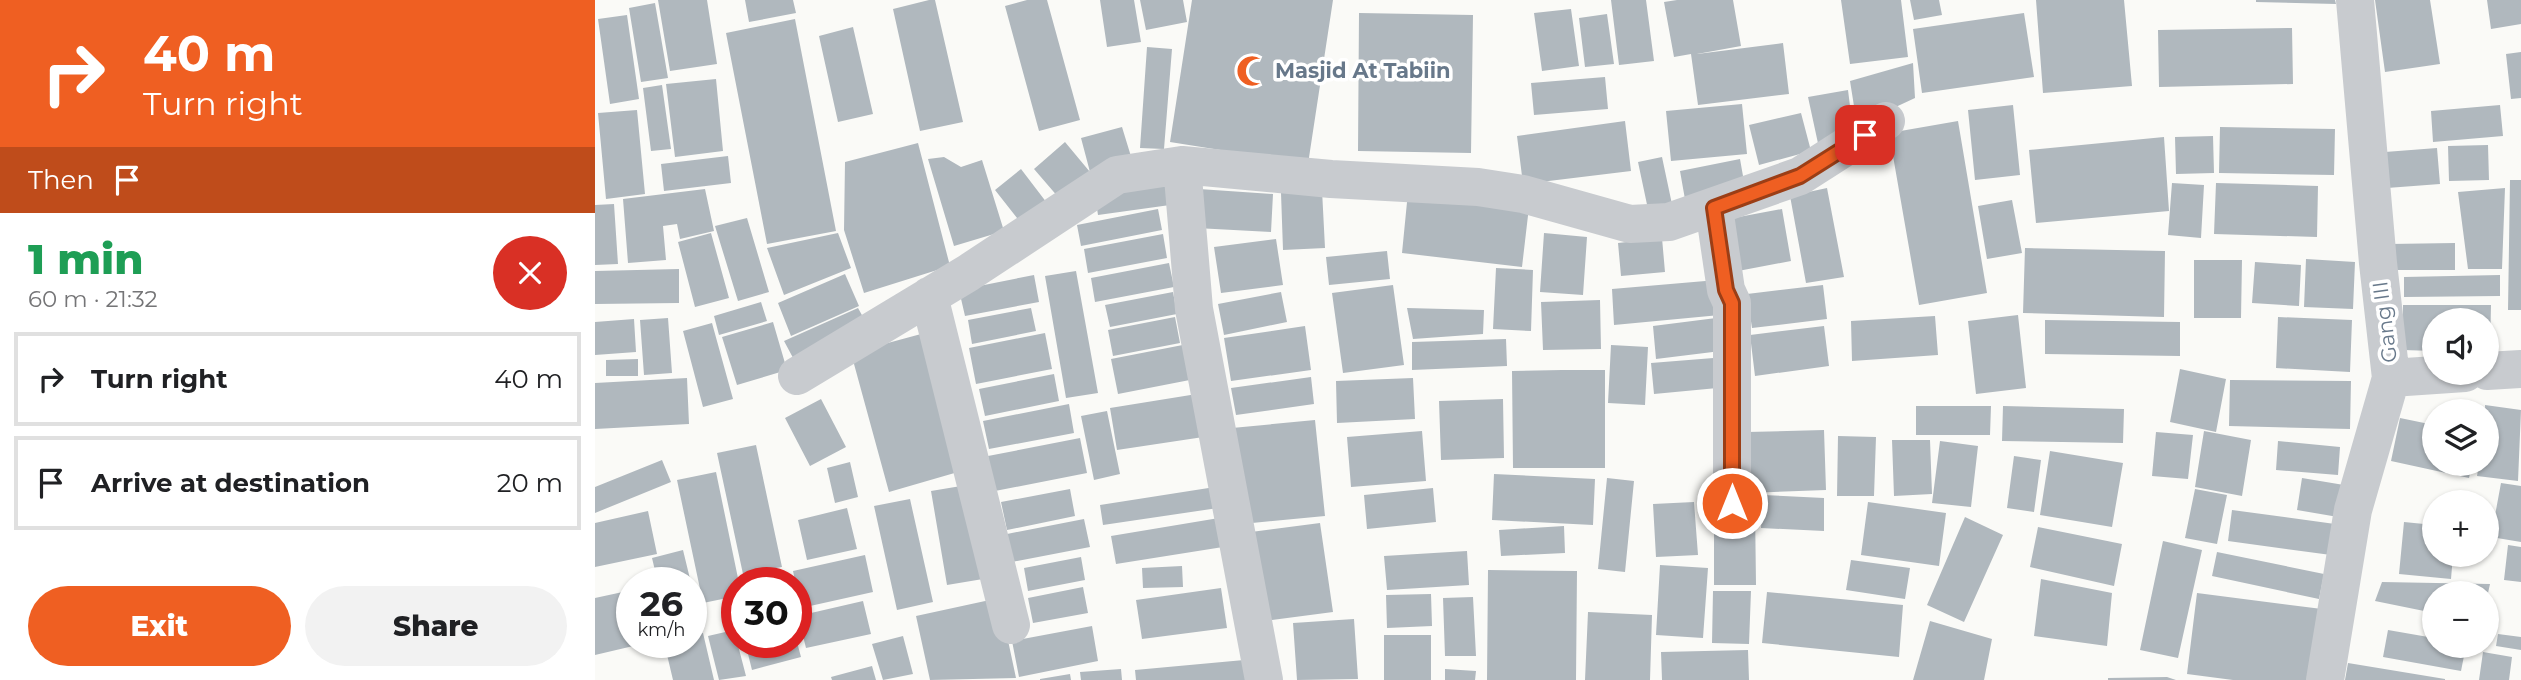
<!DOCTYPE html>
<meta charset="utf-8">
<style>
body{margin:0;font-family:Montserrat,sans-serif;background:#f2f2f2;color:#202124;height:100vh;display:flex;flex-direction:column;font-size:26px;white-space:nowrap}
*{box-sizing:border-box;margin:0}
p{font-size:23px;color:#757577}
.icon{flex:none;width:38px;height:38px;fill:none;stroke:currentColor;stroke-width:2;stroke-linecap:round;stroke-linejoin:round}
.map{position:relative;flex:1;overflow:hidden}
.drawer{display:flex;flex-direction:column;background:#fff;width:595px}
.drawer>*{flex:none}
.top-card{background:#ef5f22;color:#fff;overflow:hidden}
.buttons{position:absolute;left:1827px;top:308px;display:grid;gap:14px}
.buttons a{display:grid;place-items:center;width:77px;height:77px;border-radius:50%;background:#fff;box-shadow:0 2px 5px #0004;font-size:35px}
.speed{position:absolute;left:21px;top:567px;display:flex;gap:14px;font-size:35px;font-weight:700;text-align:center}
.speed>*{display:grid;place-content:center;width:91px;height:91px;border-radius:50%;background:#fff;box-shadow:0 2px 5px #0004;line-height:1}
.speed small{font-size:18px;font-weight:400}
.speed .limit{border:10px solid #d22;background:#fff;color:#111}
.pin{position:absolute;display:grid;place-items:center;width:60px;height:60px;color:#fff;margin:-30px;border-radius:14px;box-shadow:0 4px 10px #0006}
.me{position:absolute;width:77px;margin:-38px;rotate:0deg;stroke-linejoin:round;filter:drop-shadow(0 0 5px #0008)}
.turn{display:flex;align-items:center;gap:24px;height:147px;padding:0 28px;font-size:32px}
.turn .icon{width:91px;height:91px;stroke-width:2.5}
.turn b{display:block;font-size:49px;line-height:60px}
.then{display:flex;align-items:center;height:66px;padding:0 28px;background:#0003;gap:14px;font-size:26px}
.round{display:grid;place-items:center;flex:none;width:74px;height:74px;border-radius:37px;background:#f2f2f2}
.head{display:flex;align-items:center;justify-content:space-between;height:119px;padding:0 28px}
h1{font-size:42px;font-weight:800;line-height:52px;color:#1e9e55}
.action{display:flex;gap:14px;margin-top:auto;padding:14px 28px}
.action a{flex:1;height:80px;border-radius:42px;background:#ef5f22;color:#fff;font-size:28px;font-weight:800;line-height:80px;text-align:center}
.action a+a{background:#f2f2f2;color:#202124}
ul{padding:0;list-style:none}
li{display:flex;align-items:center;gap:21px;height:94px;margin:0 14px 10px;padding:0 14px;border:4px solid #e0e0e0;border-radius:0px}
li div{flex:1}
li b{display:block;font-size:26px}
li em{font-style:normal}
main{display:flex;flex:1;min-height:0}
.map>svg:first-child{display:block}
.building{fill:#b0b8be}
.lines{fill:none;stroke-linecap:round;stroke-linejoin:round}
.minor{stroke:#c8cbcf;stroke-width:38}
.route-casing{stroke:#9b3e16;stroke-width:18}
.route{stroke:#ef5f22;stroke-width:12}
.labels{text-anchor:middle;stroke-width:7;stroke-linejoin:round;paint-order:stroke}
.poi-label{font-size:21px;font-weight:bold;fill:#67788a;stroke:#fff;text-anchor:start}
.street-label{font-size:21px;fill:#67788a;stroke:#fff}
</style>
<main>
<section class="drawer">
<div class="top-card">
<div class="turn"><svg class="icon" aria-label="right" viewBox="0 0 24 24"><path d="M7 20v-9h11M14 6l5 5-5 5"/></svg><div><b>40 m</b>Turn right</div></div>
<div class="then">Then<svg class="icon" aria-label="arrive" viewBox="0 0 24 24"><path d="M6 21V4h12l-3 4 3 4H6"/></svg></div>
</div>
<div class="head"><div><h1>1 min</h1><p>60 m · 21:32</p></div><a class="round" style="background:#d93025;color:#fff"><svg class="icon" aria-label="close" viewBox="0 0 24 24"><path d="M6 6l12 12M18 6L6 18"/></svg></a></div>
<ul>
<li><svg class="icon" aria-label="right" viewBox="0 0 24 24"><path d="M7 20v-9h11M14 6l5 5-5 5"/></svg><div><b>Turn right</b></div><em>40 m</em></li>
<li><svg class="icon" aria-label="arrive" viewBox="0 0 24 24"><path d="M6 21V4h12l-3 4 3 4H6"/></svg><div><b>Arrive at destination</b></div><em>20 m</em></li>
</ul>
<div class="action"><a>Exit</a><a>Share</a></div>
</section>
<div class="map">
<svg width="1926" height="680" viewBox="0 0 1926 680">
<rect width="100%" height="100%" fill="#fafaf7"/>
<!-- building -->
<path class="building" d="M 63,0 L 112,0 L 122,64 L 75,71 Z
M 150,0 L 198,0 L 201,13 L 154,22 Z
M 334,0 L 340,0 L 368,122 L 325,131 L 298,9 Z
M 432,0 L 452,0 L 485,120 L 444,131 L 410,6 Z
M 505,0 L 539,0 L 546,42 L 512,47 Z
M 545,0 L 588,0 L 592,22 L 551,30 Z
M 597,0 L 738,0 L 713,164 L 575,142 Z
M 1016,0 L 1051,0 L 1059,61 L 1024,65 Z
M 1082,0 L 1138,0 L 1146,46 L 1102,54 L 1188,43 L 1194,94 L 1103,105 L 1096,54 L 1079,57 L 1069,2 Z
M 1246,0 L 1306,0 L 1313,57 L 1255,64 Z
M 1315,0 L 1344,0 L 1347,15 L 1319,20 Z
M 1441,0 L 1529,0 L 1537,86 L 1448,93 Z
M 1661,0 L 1740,0 L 1741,4 L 1661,2 Z
M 1780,0 L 1835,0 L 1845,64 L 1790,72 Z
M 1892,0 L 1926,0 L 1926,24 L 1896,29 Z
M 60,3 L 73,78 L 46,82 L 34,8 Z
M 976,9 L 984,66 L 947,71 L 939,13 Z
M 764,13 L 878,15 L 876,153 L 763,151 Z
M 1429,13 L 1439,77 L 1327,93 L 1318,29 Z
M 1012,14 L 1019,64 L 990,67 L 984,18 Z
M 32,15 L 44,99 L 15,104 L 3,19 Z
M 200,19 L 241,231 L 172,244 L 131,33 Z
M 258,27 L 278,114 L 243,122 L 224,36 Z
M 1697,28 L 1698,84 L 1564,87 L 1563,30 Z
M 552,47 L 577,49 L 569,149 L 545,148 Z
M 1926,52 L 1926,98 L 1916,99 L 1911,54 Z
M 1318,63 L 1320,98 L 1262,125 L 1255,81 Z
M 1010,77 L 1013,109 L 939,115 L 936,83 Z
M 121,79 L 128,151 L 80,157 L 71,84 Z
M 67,85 L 76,149 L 56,151 L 48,88 Z
M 1253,90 L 1259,138 L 1224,148 L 1213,97 Z
M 1147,104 L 1152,154 L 1076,161 L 1071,111 Z
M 1418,105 L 1425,175 L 1380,180 L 1373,110 Z
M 1905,105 L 1908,136 L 1838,142 L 1836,111 Z
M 42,110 L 50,194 L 11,199 L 3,113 Z
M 1206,113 L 1216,151 L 1164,165 L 1154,125 Z
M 1030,121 L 1036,171 L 928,184 L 922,136 Z
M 1363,121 L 1392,293 L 1324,305 L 1294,133 Z
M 527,127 L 538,163 L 464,198 L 439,169 L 470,142 L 495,172 L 486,138 Z
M 1625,127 L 1740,129 L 1739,175 L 1624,173 Z
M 1618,136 L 1619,173 L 1581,174 L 1580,137 Z
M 1569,137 L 1574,211 L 1441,223 L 1434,150 Z
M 323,143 L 355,266 L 269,293 L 249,230 L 250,162 Z
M 1893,145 L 1894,180 L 1854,181 L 1853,146 Z
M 1842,148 L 1845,184 L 1792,188 L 1790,152 Z
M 133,156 L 136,183 L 69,191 L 66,164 Z
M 349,157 L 366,167 L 387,160 L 409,231 L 359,246 L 333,159 Z
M 1067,157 L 1078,209 L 1054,214 L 1043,162 Z
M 1145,159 L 1151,193 L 1091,205 L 1085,171 Z
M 426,169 L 455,207 L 429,227 L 400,190 Z
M 1915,180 L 1926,180 L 1926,310 L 1913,310 Z
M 1577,183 L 1609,185 L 1606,238 L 1573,235 Z
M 1621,183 L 1723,186 L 1722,237 L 1619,234 Z
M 572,185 L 575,205 L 503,215 L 500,196 Z
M 1232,188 L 1249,277 L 1211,283 L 1195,196 Z
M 1910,188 L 1907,269 L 1873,269 L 1863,192 Z
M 110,189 L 119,231 L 85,239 L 82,224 L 68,226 L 71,260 L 33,263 L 28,199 Z
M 604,189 L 678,194 L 676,232 L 601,228 Z
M 727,190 L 730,248 L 688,250 L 686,193 Z
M 813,192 L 934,207 L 927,267 L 807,253 Z
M 1417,200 L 1427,253 L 1392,259 L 1383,206 Z
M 19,204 L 23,264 L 0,265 L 0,205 Z
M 563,209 L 567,230 L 486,246 L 482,225 Z
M 1187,209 L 1196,261 L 1143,271 L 1133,219 Z
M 152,218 L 174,292 L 143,301 L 120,226 Z
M 116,233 L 134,298 L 100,307 L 83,242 Z
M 243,233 L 256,268 L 189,295 L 172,248 Z
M 949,233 L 992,237 L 988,295 L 945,292 Z
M 568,234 L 572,258 L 493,273 L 489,249 Z
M 1067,238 L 1070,272 L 1026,276 L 1023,243 Z
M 681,239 L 688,285 L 626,293 L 619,247 Z
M 1860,243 L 1860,270 L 1794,270 L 1794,244 Z
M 1430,248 L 1570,251 L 1569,317 L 1428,313 Z
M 792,251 L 795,279 L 734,285 L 731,257 Z
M 1711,259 L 1760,262 L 1758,309 L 1709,307 Z
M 1599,260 L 1647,260 L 1646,318 L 1599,318 Z
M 1660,262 L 1706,265 L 1704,306 L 1657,303 Z
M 574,263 L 579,287 L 500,302 L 496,278 Z
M 901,268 L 938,270 L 936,331 L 898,329 Z
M 84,269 L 84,303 L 0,304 L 0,271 Z
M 481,271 L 503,393 L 471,398 L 450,276 Z
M 250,274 L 264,306 L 196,336 L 183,303 Z
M 439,275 L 444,302 L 370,316 L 364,290 Z
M 1905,275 L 1905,296 L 1809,297 L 1809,277 Z
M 1122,280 L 1125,315 L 1019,325 L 1017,289 Z
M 798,285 L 809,365 L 748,373 L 737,293 Z
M 1228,285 L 1232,319 L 1157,328 L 1152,294 Z
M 578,292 L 582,314 L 515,327 L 510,305 Z
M 686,292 L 692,322 L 629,335 L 623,304 Z
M 1005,300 L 1006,349 L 948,350 L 946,302 Z
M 166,302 L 172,321 L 124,335 L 119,316 Z
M 1808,305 L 1896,305 L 1895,352 L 1892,352 L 1892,320 L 1839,320 L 1839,351 L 1808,350 Z
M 263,308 L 273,326 L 204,369 L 189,341 Z
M 436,308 L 441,331 L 377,344 L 373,320 Z
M 812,308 L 889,310 L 888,334 L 818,339 Z
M 1423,315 L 1431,388 L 1381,394 L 1373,321 Z
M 1340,316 L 1343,355 L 1257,361 L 1256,321 Z
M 580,317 L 585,343 L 518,356 L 513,330 Z
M 1129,317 L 1134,350 L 1061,359 L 1058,326 Z
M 1683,317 L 1757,320 L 1755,372 L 1681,368 Z
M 73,318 L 77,373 L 49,375 L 45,320 Z
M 39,319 L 41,352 L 0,355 L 0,322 Z
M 1450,320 L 1585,322 L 1585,356 L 1450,354 Z
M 178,322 L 192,370 L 142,385 L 127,337 Z
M 117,323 L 138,399 L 108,407 L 88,331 Z
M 710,326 L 716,370 L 636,381 L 629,338 Z
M 1229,326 L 1234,366 L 1160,376 L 1155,335 Z
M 450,333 L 457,369 L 381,384 L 374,348 Z
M 326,334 L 363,472 L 294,492 L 256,353 Z
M 911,339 L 912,366 L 817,370 L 817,342 Z
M 598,343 L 605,378 L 523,394 L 516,359 Z
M 1016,345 L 1053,347 L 1050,405 L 1013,403 Z
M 1131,357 L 1133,387 L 1059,394 L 1056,363 Z
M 43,359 L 43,376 L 11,376 L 11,360 Z
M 1585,369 L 1631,379 L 1621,432 L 1575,422 Z
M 967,370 L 1010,370 L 1010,468 L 918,468 L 917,371 Z
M 459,374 L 464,401 L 390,416 L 384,389 Z
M 716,377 L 719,404 L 641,415 L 636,388 Z
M 92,378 L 94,424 L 0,429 L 0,383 Z
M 818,378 L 820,419 L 742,423 L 741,381 Z
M 1635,380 L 1756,381 L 1755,429 L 1634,426 Z
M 608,393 L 615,436 L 522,450 L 515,408 Z
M 226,399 L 251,447 L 215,466 L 190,418 Z
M 908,399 L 909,458 L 846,460 L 844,401 Z
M 474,404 L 479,433 L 394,449 L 388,421 Z
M 1890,405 L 1926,410 L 1923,481 L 1882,476 L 1884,464 L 1892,464 Z
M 1321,406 L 1396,406 L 1395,435 L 1321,435 Z
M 1408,406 L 1529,409 L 1528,443 L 1407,441 Z
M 512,411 L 525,474 L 499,480 L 486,416 Z
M 1805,418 L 1839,425 L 1839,464 L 1877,464 L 1874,478 L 1796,461 Z
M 720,420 L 730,516 L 647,524 L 637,428 Z
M 1229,430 L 1231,490 L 1154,493 L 1152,432 Z
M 827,431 L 831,481 L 756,487 L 752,437 Z
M 1609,431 L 1656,440 L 1647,496 L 1600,487 Z
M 1561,432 L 1598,435 L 1593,479 L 1557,476 Z
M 1243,436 L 1281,437 L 1279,496 L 1242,496 Z
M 485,438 L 492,473 L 400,491 L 393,456 Z
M 1297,440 L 1335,440 L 1337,494 L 1299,496 Z
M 1345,441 L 1383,446 L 1376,507 L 1337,503 Z
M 1683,441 L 1745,447 L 1743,475 L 1681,470 Z
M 161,445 L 187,567 L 148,574 L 122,453 Z
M 1455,451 L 1528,463 L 1517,527 L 1445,515 Z
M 1419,456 L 1446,460 L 1439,512 L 1412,508 Z
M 67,460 L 76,482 L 0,513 L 0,487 Z
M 255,462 L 263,497 L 240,503 L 232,468 Z
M 121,472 L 144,583 L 142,583 L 142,596 L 108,603 L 82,480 Z
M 899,474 L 1000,479 L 998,525 L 897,520 Z
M 1012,478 L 1039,481 L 1030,572 L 1003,569 Z
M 1707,478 L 1749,485 L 1743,517 L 1702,510 Z
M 1906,483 L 1926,486 L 1926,542 L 1896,537 Z
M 372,485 L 388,579 L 352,585 L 336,491 Z
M 620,487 L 623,508 L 508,525 L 505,505 Z
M 838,488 L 841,522 L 772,529 L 769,495 Z
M 475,489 L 480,516 L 412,530 L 406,502 Z
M 1600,489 L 1632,495 L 1622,544 L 1590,538 Z
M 1168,495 L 1229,498 L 1229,531 L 1166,528 Z
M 315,499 L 338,602 L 302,610 L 279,506 Z
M 1099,502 L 1103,555 L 1061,557 L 1058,504 Z
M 1273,502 L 1351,513 L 1344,566 L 1266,555 Z
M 252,508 L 262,549 L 212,560 L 203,520 Z
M 1119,508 L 1160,508 L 1161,585 L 1119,585 Z
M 1637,510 L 1740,524 L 1736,555 L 1633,541 Z
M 53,511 L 62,554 L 0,567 L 0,523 Z
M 1370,517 L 1408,535 L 1369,622 L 1332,605 Z
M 624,518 L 628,547 L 521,564 L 516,536 Z
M 489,519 L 495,547 L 417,562 L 412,534 Z
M 1809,522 L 1839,525 L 1839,555 L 1858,555 L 1856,579 L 1804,574 Z
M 725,523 L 738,612 L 669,621 L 656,532 Z
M 969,526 L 970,553 L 906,556 L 904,530 Z
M 1443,527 L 1527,544 L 1519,586 L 1435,567 Z
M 1568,541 L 1607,550 L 1583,658 L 1545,650 Z
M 1913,545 L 1926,547 L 1926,582 L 1909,580 Z
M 88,550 L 96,583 L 63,583 L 57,558 Z
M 872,551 L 874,585 L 792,590 L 789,556 Z
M 1622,552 L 1729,574 L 1724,599 L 1617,576 Z
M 270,555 L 278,592 L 206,608 L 198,571 Z
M 486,557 L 490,580 L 433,591 L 429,568 Z
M 1256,560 L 1315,568 L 1310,599 L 1251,590 Z
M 1065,565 L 1113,568 L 1108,638 L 1061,635 Z
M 587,566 L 588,587 L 548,588 L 547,568 Z
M 893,570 L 982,571 L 981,680 L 892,680 Z
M 1446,579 L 1517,593 L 1512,646 L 1439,636 Z
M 1787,582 L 1895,584 L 1893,593 L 1839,593 L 1839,613 L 1780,601 Z
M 488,587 L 493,613 L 438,623 L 433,598 Z
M 626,588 L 632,628 L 547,639 L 541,600 Z
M 96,589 L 100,589 L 108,627 L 96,630 Z
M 37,590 L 37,642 L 51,643 L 0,655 L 0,598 Z
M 1118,591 L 1156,591 L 1154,644 L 1117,643 Z
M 1172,592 L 1308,605 L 1304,657 L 1167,643 Z
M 1602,593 L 1727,609 L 1718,680 L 1638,680 L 1592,674 Z
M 836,594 L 837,626 L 792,628 L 791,595 Z
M 878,597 L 881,656 L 850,656 L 848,598 Z
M 404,598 L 421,678 L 335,680 L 321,616 Z
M 268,601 L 276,634 L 211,648 L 203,616 Z
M 993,612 L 1057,615 L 1055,680 L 990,680 Z
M 759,619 L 763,679 L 702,680 L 698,623 Z
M 1335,621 L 1397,639 L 1389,680 L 1318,680 Z
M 497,626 L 503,661 L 424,677 L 417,641 Z
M 139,630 L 151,676 L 124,680 L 113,636 Z
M 1793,630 L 1839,638 L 1839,646 L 1871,646 L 1866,671 L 1788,657 Z
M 108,633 L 119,680 L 78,680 L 69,642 L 96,642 L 96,635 Z
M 1903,634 L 1926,637 L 1926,650 L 1901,646 Z
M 789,635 L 836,635 L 836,680 L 789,680 Z
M 308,636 L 318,674 L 288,680 L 277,644 Z
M 150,642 L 202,642 L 206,657 L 157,670 Z
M 1153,650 L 1154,680 L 1067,680 L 1066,652 Z
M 1888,652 L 1917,657 L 1914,680 L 1884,680 Z
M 660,659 L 663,680 L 541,680 L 540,670 Z
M 1753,663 L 1850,679 L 1850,680 L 1750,680 Z
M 277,666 L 281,680 L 237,680 L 236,677 Z
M 526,669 L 527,680 L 486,680 L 485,672 Z
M 850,669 L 881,671 L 880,680 L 850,680 Z
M 475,674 L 476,680 L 445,680 L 445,679 Z
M 1572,677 L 1581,680 L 1513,680 L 1513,678 Z"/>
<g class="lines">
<!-- minor -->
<path class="minor" d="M 587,165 L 599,309 L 669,680
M 1119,208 L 1131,290 L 1137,303 L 1137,504
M 334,296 L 416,625
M 1892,371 L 1926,369
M 202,376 L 373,273 L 522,175 L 587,165 L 736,179 L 883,187 L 928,194 L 1035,224 L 1074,222 L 1205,176 L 1291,121
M 1796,378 L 1870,373
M 1730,680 L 1758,510 L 1796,378 L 1783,263 L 1760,0"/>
</g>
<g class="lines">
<defs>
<path id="route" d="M 1137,503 L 1137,303 L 1131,290 L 1119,208 L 1205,176 L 1270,135"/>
</defs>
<!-- route casing -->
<use href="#route" class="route-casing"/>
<!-- route -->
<use href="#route" class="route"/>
</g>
<!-- icons -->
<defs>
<symbol id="mosque-bare" viewBox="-9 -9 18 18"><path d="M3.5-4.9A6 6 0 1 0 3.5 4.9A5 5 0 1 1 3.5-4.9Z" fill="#ef5f22" stroke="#fff" stroke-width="2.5" paint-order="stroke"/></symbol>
</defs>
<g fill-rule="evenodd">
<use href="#mosque-bare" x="635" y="49" width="44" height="44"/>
</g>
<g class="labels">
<!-- poi labels -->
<g class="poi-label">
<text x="680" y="78">Masjid At Tabiin</text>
</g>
<!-- street labels -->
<g class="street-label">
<text transform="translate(1790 322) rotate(-97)" y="7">Gang III</text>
</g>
</g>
</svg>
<div class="buttons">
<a><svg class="icon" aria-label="sound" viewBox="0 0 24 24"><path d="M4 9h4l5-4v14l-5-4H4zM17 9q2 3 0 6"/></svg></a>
<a><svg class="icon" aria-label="layers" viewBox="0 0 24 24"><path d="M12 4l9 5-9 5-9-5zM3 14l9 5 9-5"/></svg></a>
<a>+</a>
<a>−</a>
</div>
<div class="speed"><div>26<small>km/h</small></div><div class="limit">30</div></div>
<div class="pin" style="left:1270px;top:135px;background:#d93025"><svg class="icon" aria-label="arrive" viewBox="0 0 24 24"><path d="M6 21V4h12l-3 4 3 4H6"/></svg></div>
<svg class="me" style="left:1137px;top:503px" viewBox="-20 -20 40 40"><circle r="17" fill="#ef5f22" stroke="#fff" stroke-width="3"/><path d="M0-11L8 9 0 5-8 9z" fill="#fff"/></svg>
</div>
</main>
